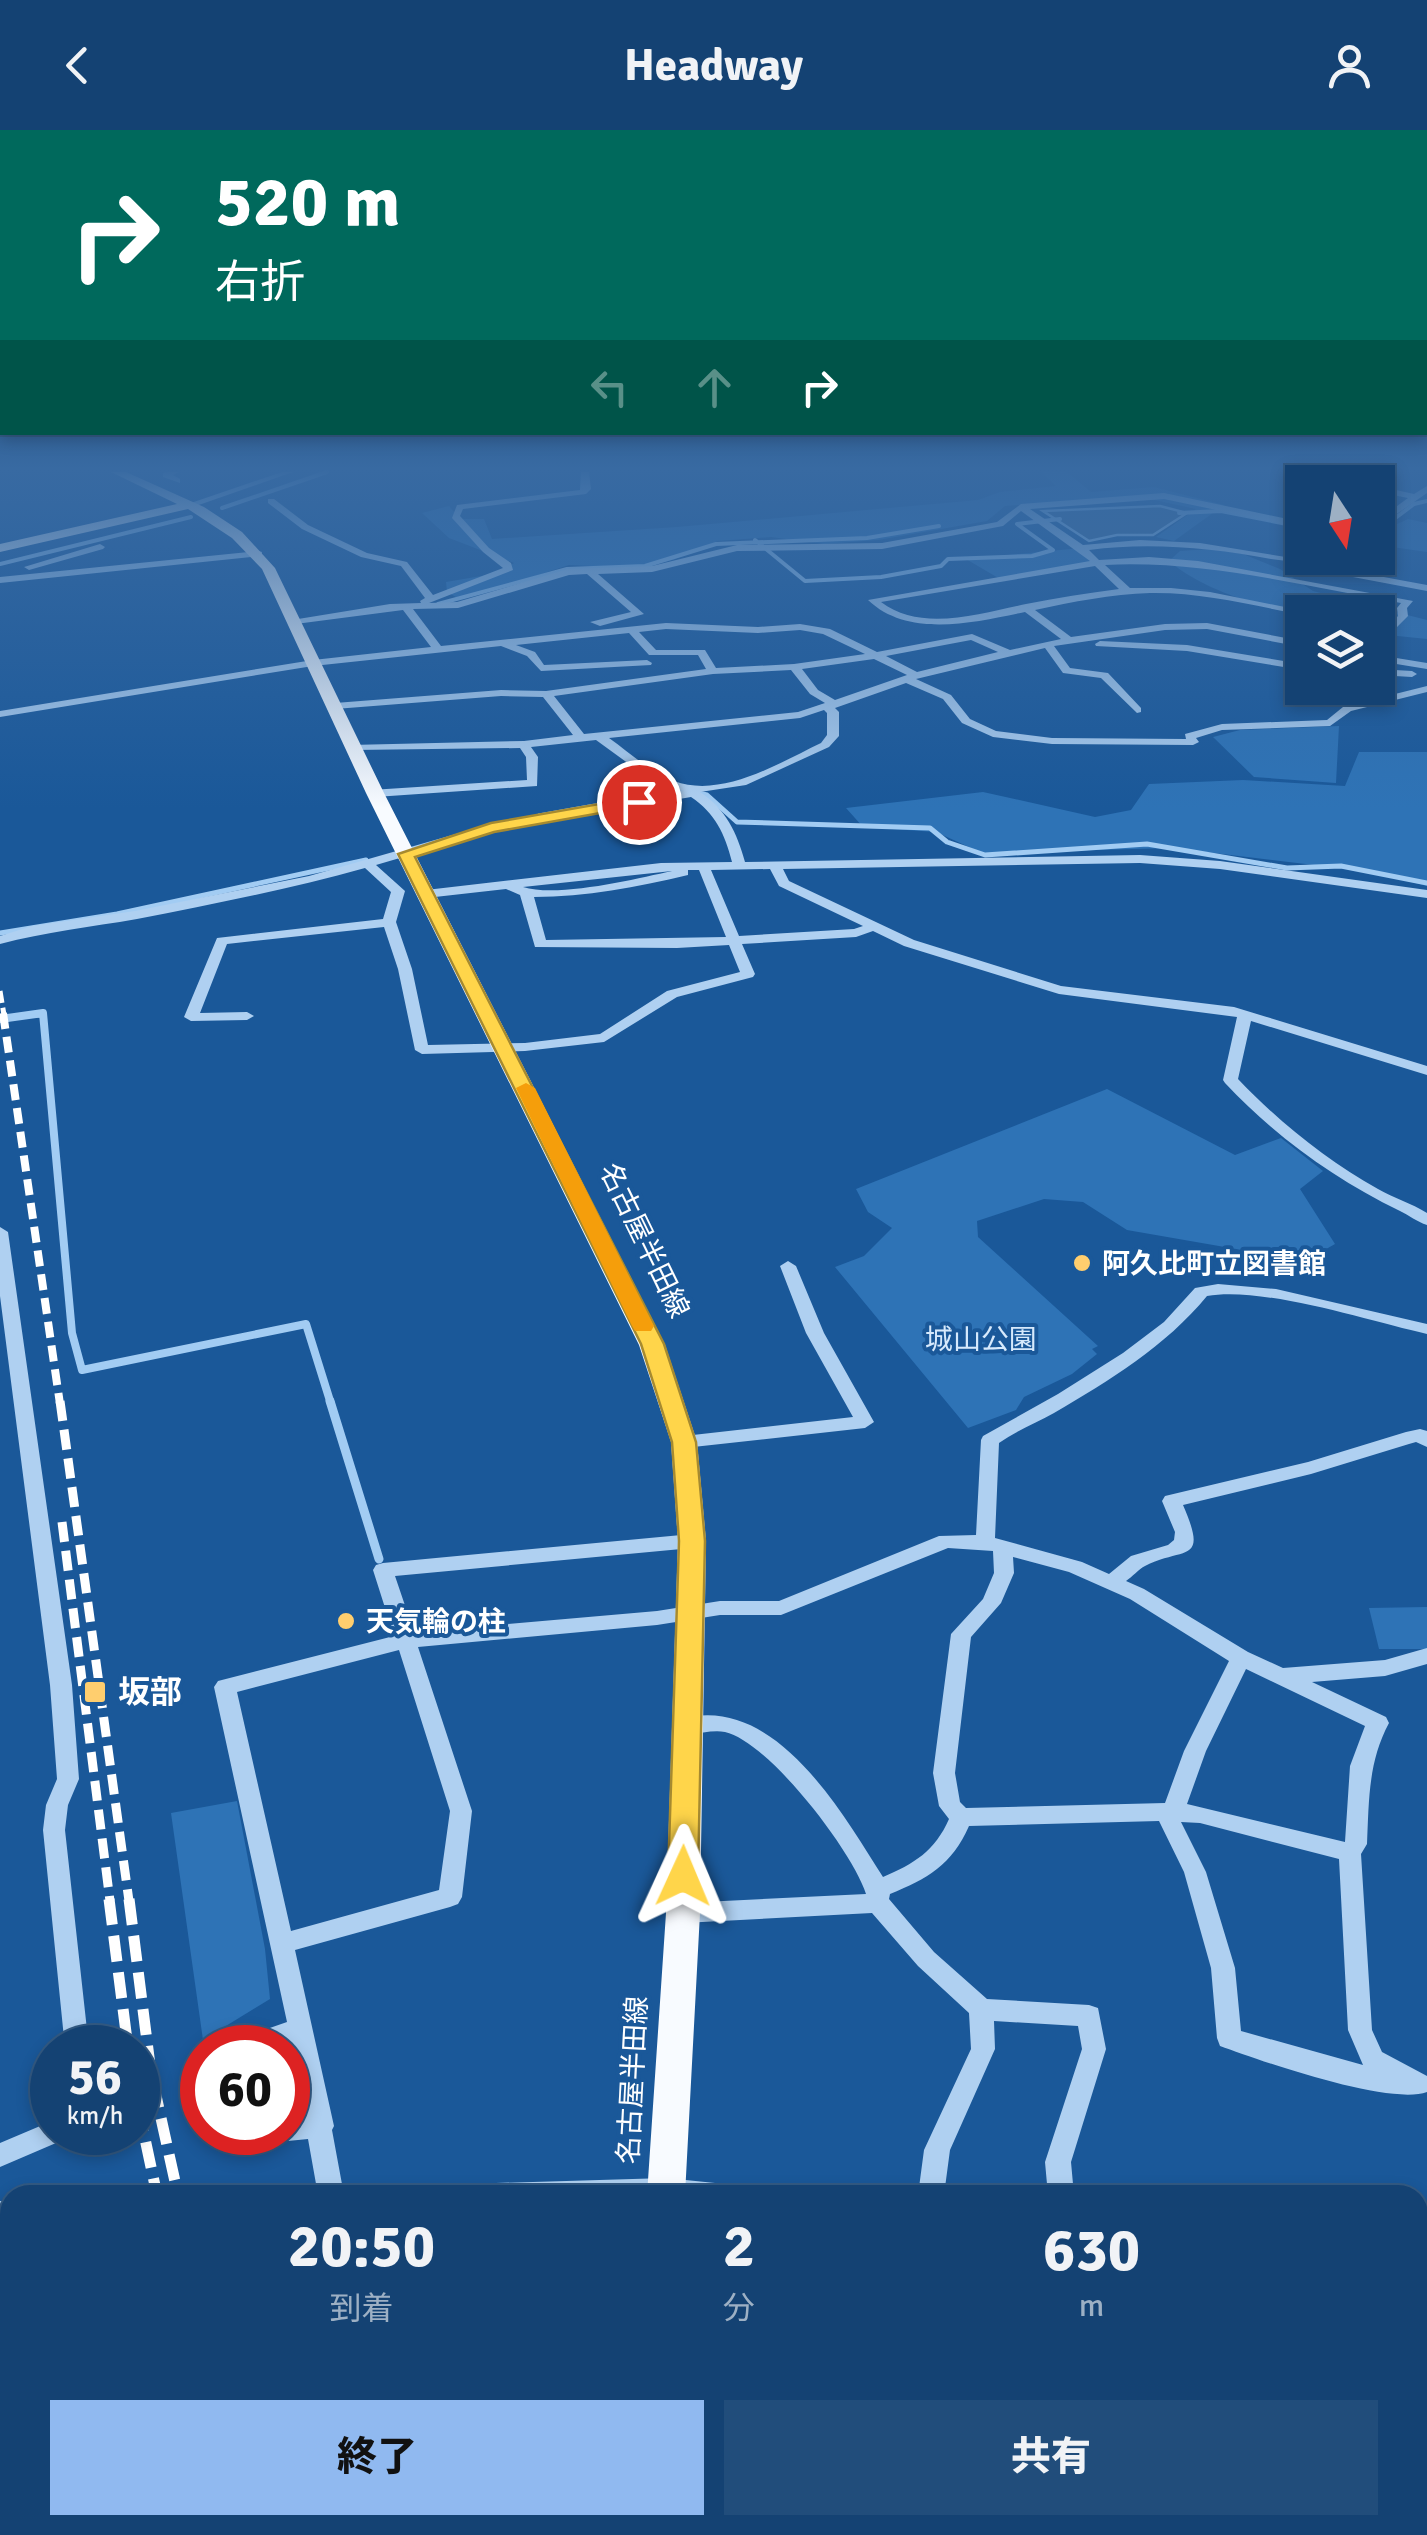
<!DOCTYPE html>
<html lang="ja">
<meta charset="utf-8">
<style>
body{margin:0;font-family:Signika,"Noto Sans JP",sans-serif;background:#214d7b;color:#f1f3f6;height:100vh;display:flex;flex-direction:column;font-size:38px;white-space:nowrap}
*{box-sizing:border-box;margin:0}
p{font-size:32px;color:#9db0c4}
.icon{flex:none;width:55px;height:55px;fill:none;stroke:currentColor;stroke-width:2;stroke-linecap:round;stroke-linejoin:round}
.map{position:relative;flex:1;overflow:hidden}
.side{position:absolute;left:0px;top:2055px;width:1428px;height:350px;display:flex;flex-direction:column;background:#144273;border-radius:30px 30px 0 0;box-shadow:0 5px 15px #0003,0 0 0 2px #335b85}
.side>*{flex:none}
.banner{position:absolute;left:0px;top:0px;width:1428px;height:305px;box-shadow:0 5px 15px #0003,0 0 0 2px #335b85;background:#00695c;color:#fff;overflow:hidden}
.needle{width:65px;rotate:168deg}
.tools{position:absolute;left:1285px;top:335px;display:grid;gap:20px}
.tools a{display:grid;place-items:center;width:110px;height:110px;border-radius:0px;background:#144273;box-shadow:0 5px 15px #0003,0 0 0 2px #335b85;font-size:50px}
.speed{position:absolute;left:30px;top:1895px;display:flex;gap:20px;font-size:50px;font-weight:700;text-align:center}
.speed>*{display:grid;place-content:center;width:130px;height:130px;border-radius:50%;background:#144273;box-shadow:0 5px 15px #0003,0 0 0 2px #335b85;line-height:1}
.speed small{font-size:25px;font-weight:400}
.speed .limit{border:15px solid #d22;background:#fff;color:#111}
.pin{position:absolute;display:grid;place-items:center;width:85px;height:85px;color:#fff;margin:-42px;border:5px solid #fff;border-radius:50%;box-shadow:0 2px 10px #0007}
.me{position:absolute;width:110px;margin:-55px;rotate:1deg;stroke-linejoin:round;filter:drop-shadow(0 0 8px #0008)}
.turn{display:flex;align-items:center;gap:35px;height:210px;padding:0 50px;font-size:45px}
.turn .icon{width:130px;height:130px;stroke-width:2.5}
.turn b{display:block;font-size:70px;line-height:85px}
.lanes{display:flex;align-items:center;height:95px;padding:0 50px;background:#0003;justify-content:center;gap:50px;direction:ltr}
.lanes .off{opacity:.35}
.eta{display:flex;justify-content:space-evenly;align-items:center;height:170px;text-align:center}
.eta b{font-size:60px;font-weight:800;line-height:70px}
.button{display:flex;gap:20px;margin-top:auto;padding:20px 50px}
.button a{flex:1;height:115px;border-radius:0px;background:#90b9f0;color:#111;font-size:40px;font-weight:800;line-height:115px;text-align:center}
.button a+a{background:#214d7b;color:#f1f3f6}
header{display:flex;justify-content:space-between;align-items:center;height:130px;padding:0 50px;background:#144273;font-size:45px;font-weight:800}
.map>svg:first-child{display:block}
.green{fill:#2e73b6}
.water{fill:#3d6a98;stroke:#a2ccf3;stroke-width:2.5}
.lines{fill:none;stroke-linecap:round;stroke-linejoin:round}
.stream-far3{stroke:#a2ccf3;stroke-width:4}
.stream-far2{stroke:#a2ccf3;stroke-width:5}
.stream-far1{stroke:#a2ccf3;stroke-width:8}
.stream{stroke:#a2ccf3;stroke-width:9}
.minor{fill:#afd0f1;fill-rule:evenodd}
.major{fill:#f8fbff;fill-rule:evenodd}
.rail-far3{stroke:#fff;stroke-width:5;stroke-dasharray:12 5;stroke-linecap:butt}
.rail-far2{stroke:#fff;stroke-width:8;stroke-dasharray:16 8;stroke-linecap:butt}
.rail-far1{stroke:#fff;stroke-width:9;stroke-dasharray:20 9;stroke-linecap:butt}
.rail{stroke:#fff;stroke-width:11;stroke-dasharray:26 11;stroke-linecap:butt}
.route{fill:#ffd54a;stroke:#a68a30;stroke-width:2.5}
.slow{fill:#f59e0b}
.poi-dot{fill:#ffce6e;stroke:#1a5899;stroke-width:4}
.labels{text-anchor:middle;stroke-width:8;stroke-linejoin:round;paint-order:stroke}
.street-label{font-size:28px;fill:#fff;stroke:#1a5899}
.poi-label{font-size:28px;font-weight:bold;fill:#fff;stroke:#1a5899;text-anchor:start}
.park-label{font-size:28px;fill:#d6e9fc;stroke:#1a5899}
.near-poi-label{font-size:32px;font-weight:bold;fill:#fff;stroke:#1a5899;text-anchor:start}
</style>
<header><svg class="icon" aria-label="back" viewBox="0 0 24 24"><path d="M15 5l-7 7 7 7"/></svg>Headway<svg class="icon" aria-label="person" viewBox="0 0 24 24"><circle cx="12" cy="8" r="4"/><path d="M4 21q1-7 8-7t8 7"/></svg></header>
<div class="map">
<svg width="1427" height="2405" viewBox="0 0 1427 2405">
<rect width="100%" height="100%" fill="#1a5899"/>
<!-- green -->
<path class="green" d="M 1041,342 L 1067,342 L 1091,362 L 1154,357 L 1224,375 L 1174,411 L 1156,407 L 1196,379 L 1136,366 L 1005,376 L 987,391 L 878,410 L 824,414 L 771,407 L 718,411 L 673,430 L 635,438 L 569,435 L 479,464 L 456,467 L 447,462 L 446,452 L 493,444 L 514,433 L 449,408 L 422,383 L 449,376 L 460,389 L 484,389 L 492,409 L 677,397 L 978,370 L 1000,362 L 1056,356 Z
M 1408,389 L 1427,393 L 1427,422 L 1378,415 L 1378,403 Z
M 1081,418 L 1098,433 L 1000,449 L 966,429 Z
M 1210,419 L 1243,424 L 1280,439 L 1313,461 L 1427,490 L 1427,509 L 1378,504 L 1378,482 L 1302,482 L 1302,486 C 1258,475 1204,461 1169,431 L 1180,421 Z
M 1339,596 L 1336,653 L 1254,647 L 1213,607 L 1240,600 Z
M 1359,622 L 1427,622 L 1427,756 L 1372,742 L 1172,718 L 982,723 L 936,702 L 863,697 L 846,678 L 983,662 L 1095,687 L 1131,680 L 1149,654 L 1243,650 L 1345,656 Z
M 1107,959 L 1235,1025 L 1281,1008 L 1323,1041 L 1300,1059 L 1335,1114 L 1305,1131 L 1127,1100 L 1083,1072 L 1044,1069 L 977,1091 L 978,1107 L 1098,1216 L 1092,1219 L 1097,1224 L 1072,1244 L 1024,1267 L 1016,1280 L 968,1298 L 835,1137 L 864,1126 L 892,1098 L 868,1082 L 856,1059 Z
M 1427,1477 L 1427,1519 L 1379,1519 L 1369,1478 Z
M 237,1671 L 265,1819 L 270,1869 L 203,1910 L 171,1683 Z"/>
<!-- water -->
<path class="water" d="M 1160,376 L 1187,383 L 1153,405 L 1117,405 L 1089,411 L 1043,381 Z"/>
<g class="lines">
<!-- stream-far3 -->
<path class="stream-far3" d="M 222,378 L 327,342
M 1179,383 L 1221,381 L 1302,397
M 1378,401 L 1414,374 L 1427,371
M 755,410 L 805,451 L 881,447 L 941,436 L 948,429 L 1032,426 L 1053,420 L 1017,394 L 1060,389
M 0,434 L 191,387
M 438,474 L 567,439 L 645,436 L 716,414 L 867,408 L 939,396"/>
<!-- stream-far2 -->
<path class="stream-far2" d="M 539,686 L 685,660 L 707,665 L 737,692 L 930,698 L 947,712 L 985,725 L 1147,714 L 1287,738 L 1341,736 L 1427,753
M 0,803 L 117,784 L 366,730
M 28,885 L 43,885"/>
<!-- stream-far1 -->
<path class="stream-far1" d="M 0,889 L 43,883 L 72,1203 L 82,1240 L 306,1194 L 331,1274"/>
<!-- stream -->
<path class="stream" d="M 330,1271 L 379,1429"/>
<!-- minor -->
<path class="minor" d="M 168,342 L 179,342 L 173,345 L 180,349 L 180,353 L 163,347 L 163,343 Z
M 282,342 L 293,342 L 193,377 L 185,375 Z
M 581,342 L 589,342 L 591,359 L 586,364 L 463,379 L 460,386 L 489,418 L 511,433 L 513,440 L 429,473 L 457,472 L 568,439 L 652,436 L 737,415 L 882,413 L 997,392 L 1021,374 L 1164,363 L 1302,392 L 1302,398 L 1164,369 L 1030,379 L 1083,415 L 1140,410 L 1200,413 L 1323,433 L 1324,436 L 1427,455 L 1427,461 L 1316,440 C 1306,433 1286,431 1271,429 C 1211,418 1150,412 1089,420 L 1099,430 L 1149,427 L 1198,431 L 1413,471 L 1407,478 L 1408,486 L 1393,501 L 1378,498 L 1378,492 L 1391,494 L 1398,486 L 1397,478 L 1401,473 C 1304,456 1205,430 1105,435 L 1130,458 L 1171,458 L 1210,462 L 1310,482 L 1302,485 C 1252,475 1201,462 1150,463 C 1111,464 1073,472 1035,480 L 1071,507 L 1165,494 L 1207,493 L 1302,511 L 1302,517 L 1207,499 L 1165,500 L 1054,516 L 1070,538 L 1108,543 L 1141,578 L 1141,582 L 1137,583 L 1101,548 L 1063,543 L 1045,518 L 916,549 L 951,565 L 970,589 L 996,601 L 1052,608 L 1186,609 L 1185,604 L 1222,594 L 1327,590 L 1343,577 L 1427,556 L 1427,562 L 1351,581 L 1330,596 L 1222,600 L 1196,608 L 1199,612 L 1193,615 L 1052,614 L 993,607 L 962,593 L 943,569 L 906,553 L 835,578 L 839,582 L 839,606 L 829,617 L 746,655 L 700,662 C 726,679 737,703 745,732 L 1140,725 L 1220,731 L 1427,760 L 1427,768 L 1220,739 L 1140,733 L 783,739 L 789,751 L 914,810 L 1061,856 L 1234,877 L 1427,936 L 1427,945 L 1251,891 L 1238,949 C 1278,991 1327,1031 1378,1059 C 1394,1068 1411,1073 1427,1083 L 1427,1095 C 1417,1092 1409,1085 1400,1081 C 1334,1049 1275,1006 1225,953 L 1223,950 L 1237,887 L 1059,864 L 904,816 L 873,801 L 856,807 L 742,814 L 755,844 L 753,847 L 677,867 L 604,912 L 525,921 L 422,924 L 415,920 L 398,839 L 384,797 L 227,814 L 200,883 L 247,882 L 254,886 L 247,890 L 191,891 L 184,887 L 217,808 L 383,789 L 391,762 L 365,738 C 290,759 213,774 137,789 C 91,797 45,802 0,814 L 0,806 L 32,796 L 135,781 L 309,746 L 491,694 L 684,661 L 651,650 L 596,610 L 531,617 L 538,627 L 537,656 L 375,667 L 371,666 L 371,660 L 527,650 L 526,627 L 520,618 L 354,620 L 348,617 L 350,615 L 524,611 L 573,605 L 543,567 L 501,566 L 335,579 L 329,576 L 335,573 L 501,560 L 546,561 L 706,539 L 698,525 L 649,525 L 629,503 L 516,515 L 535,522 L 544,535 L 647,530 L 652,533 L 651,535 L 541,541 L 527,526 L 501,516 L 313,536 L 0,587 L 0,581 L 313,530 L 431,517 L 403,480 L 288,495 L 288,491 L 292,490 L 390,474 L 421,473 L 420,471 L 425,468 L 401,436 L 361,427 L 302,399 L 268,373 L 268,369 L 274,369 L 308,395 L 367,423 L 407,432 L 433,465 L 503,438 L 483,422 L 452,388 L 457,375 L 580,360 ZM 1021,381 L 1090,431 L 868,470 C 909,509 975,492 1025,482 L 1061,509 L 1010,520 L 972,504 L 877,522 L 830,499 L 800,494 L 758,497 L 666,493 L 441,516 L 413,479 L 458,478 L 569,445 L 587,444 L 631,482 L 590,492 L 600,496 L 644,484 L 598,444 L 652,442 L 737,421 L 882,419 L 1003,396 ZM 1095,436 L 1119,459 C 1088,463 1056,468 1026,474 C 982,483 921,503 881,472 ZM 666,499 L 758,503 L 800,500 L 823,504 L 865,524 L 794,534 L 716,538 L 705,520 L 656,520 L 639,502 ZM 971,510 L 998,522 L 917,542 L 886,526 ZM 874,529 L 907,545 L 835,570 L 818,560 L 802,539 ZM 791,540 L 810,564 L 825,573 L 798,582 L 584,604 L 554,566 L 713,544 ZM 824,580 L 827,583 L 827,605 L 821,613 C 779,633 722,669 674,651 C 650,642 630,623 609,608 L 800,588 ZM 691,667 C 715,683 725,704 732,732 L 661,733 L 426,760 L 419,764 L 426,768 L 506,759 L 520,765 L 535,817 L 677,818 L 729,815 L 740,842 L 667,861 L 600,904 L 525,913 L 428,915 L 412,839 L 396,792 L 405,761 L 376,735 L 492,701 ZM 770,739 L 779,756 L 863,796 L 854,799 L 739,806 L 711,740 ZM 688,740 L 699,740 L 726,807 L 546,810 L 534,767 C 586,767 637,757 688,745 ZM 672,741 C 635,749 558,768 523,757 Z
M 1284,342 L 1300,342 L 1348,352 L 1332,352 Z
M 1378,356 L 1414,364 L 1427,356 L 1427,363 L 1378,397 L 1378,390 L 1408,368 L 1378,362 Z
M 100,414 L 105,417 L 103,419 L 29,440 L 24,437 Z
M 259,421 L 262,422 L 262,426 L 0,453 L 0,447 Z
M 1100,511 L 1187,515 L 1302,534 L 1302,540 L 1187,521 L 1096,516 L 1095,514 Z
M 1378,525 L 1427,533 L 1427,539 L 1378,531 Z
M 1378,539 L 1412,541 L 1417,544 L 1412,547 L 1378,545 Z
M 0,1097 L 8,1102 L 72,1555 L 79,1649 L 68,1675 L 65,1700 L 89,1918 L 65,1918 L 43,1700 L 46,1675 L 57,1649 L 50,1555 L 0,1166 Z
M 788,1131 L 796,1136 L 824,1203 L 874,1292 L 865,1298 L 684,1318 L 677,1316 L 675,1312 L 684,1306 L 853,1287 L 806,1203 L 780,1136 Z
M 1218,1154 L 1276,1159 L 1427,1194 L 1427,1204 C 1369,1191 1263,1156 1207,1166 C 1166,1216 1109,1251 1054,1283 C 1036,1293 1016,1301 999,1313 L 995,1408 L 1082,1432 L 1109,1444 L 1131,1426 L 1168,1415 L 1174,1410 L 1175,1402 L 1162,1371 L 1165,1366 L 1308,1332 L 1406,1302 L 1420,1299 L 1427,1301 L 1427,1317 L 1416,1312 L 1409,1314 L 1311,1344 L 1183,1375 C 1209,1435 1184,1416 1145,1436 C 1139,1439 1132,1447 1126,1451 L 1144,1459 L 1248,1522 L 1283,1538 L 1385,1530 L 1427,1518 L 1427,1534 L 1385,1546 L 1312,1552 L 1386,1587 L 1389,1593 C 1368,1632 1369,1671 1367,1714 L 1361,1724 L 1372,1900 L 1382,1922 L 1427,1946 L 1427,1962 C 1389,1976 1261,1931 1220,1916 L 1217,1908 L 1211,1838 L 1184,1742 L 1159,1691 L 969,1696 C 952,1735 927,1749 890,1764 L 889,1769 L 934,1822 L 987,1869 L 1089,1875 L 1098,1878 L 1106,1919 L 1071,2032 L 1074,2065 L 1048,2065 L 1045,2032 L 1082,1919 L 1078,1896 L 994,1891 L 995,1919 L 950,2020 L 944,2065 L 918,2065 L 924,2020 L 971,1919 L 969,1883 L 918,1836 L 872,1783 L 683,1793 L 675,1790 L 671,1783 L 675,1776 L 683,1773 L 866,1764 C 853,1722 769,1612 725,1602 C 709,1599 694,1607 678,1602 L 675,1596 L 678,1590 C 773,1560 841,1681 883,1747 C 914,1734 935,1721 949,1689 L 939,1676 L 933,1643 L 951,1504 L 983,1469 L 994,1443 L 993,1421 L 948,1418 L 781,1485 L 720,1485 L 657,1495 L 418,1517 L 472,1681 L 462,1767 L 458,1774 L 450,1777 L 295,1820 L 334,1996 L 332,2000 L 344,2065 L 318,2065 L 308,2009 L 288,2011 L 279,2007 L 277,2002 L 288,2002 L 288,1987 L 304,1986 L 291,1913 L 280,1918 L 252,1918 L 264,1900 L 287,1892 L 214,1557 L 218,1551 L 394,1506 L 373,1440 L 376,1435 L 383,1433 L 692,1404 L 699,1406 L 702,1411 L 699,1416 L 692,1418 L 395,1446 L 414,1502 L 657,1481 L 720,1471 L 779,1471 L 939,1406 L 976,1405 L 981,1310 L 983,1306 L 1058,1264 L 1123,1223 L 1164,1192 L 1195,1158 ZM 1013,1427 L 1069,1442 L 1130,1469 L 1229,1531 L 1184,1621 L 1165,1673 L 966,1678 L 960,1672 L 955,1643 L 971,1507 L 1001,1473 L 1014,1443 ZM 399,1520 L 450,1681 L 439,1760 L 291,1801 L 237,1562 ZM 1246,1539 L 1365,1596 L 1350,1636 L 1345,1712 L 1187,1674 L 1206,1621 ZM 1181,1692 L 1200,1693 L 1339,1729 L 1348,1900 L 1363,1935 L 1241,1901 L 1235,1838 L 1206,1742 Z
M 52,1991 L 52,2002 L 67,2002 L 63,2010 L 0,2037 L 0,2013 Z
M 666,2048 L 715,2053 L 724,2056 L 728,2065 L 483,2065 L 487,2056 L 496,2053 Z
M 0,2071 L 10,2071 L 10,2097 L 0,2097 Z
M 1427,2182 L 1427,2234 L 1418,2238 L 1418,2186 Z
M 794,2395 L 824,2395 L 824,2405 L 794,2405 Z
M 1186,2395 L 1217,2395 L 1221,2405 L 1190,2405 Z
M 1359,2395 L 1389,2395 L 1387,2405 L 1357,2405 Z"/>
<!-- major -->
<path class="major" d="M 111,342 L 126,342 L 204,377 L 242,402 L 275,438 L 384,663 L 665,1215 L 697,1312 L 706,1411 L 700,1783 L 685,2065 L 647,2065 L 666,1783 L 678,1411 L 671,1312 L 639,1215 L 366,663 L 262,439 L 232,408 L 188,379 L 0,422 L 0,414 L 177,374 Z
M 637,2395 L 679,2395 L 678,2405 L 636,2405 Z"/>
<!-- rail-far3 -->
<path class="rail-far3" d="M 0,861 L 4,885"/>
<!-- rail-far2 -->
<path class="rail-far2" d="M 3,883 L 60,1274"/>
<!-- rail-far1 -->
<path class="rail-far1" d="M 60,1271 L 129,1771
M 62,1392 L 110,1771"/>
<!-- rail -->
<path class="rail" d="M 109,1769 L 128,1918
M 129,1769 L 151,1943 L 178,2065
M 138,1976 L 157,2065
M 203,2395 L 204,2405
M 226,2395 L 227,2405"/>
</g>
<!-- sky -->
<linearGradient id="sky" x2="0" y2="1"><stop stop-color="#0e3054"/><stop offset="0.5" stop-color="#386aa2"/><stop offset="1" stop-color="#386aa2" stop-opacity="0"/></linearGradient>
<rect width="1427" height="678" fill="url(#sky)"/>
<!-- route -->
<path class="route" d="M 639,667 L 645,668 L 645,675 L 494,702 L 415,727 L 664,1214 L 696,1312 L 705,1411 L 698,1746 L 694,1755 L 683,1758 L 673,1755 L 668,1746 L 679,1411 L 672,1312 L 641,1214 L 398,724 L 491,693 Z"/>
<!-- slow -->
<path class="slow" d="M 526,953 L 535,958 L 654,1196 L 651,1201 L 635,1201 L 632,1196 L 516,958 Z"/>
<!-- markers -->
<g class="poi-dot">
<circle cx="1082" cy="1133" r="10"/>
<circle cx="346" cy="1491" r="10"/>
<rect x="83" y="1550" width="24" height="24" rx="5"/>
</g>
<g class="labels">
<!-- street labels -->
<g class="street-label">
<text transform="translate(645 1110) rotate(64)" y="10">名古屋半田線</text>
<text transform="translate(632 1950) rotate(-87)" y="10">名古屋半田線</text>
</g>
<!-- poi labels -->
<g class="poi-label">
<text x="1102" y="1143">阿久比町立図書館</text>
<text x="366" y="1501">天気輪の柱</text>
</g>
<!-- park labels -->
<g class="park-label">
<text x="981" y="1219">城山公園</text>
</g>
<!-- near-poi labels -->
<g class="near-poi-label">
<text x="118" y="1573">坂部</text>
</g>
</g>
</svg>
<div class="tools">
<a><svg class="needle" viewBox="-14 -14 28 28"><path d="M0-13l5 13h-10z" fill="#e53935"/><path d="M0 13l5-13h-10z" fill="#9db0c4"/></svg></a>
<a><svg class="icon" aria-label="layers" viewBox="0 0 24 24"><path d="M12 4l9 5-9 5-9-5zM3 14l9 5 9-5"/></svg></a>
</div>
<div class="speed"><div>56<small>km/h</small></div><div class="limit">60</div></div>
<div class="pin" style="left:639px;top:672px;background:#d93025"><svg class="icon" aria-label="arrive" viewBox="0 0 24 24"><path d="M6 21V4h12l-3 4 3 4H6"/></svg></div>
<svg class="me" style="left:683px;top:1746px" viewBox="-20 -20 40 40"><path d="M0-17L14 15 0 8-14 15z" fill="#ffd54a" stroke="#fff" stroke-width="4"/></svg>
<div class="banner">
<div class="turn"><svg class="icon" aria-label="right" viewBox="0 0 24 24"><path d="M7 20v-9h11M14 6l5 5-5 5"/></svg><div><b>520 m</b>右折</div></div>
<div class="lanes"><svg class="icon off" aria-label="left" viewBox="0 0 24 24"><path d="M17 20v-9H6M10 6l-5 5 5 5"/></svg><svg class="icon off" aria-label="ahead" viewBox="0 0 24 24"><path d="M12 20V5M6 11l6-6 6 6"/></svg><svg class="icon" aria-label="right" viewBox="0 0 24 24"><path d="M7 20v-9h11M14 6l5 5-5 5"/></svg></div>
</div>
<section class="side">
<div class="eta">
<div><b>20:50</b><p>到着</p></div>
<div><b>2</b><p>分</p></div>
<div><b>630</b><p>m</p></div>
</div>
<div class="button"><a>終了</a><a>共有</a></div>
</section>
</div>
